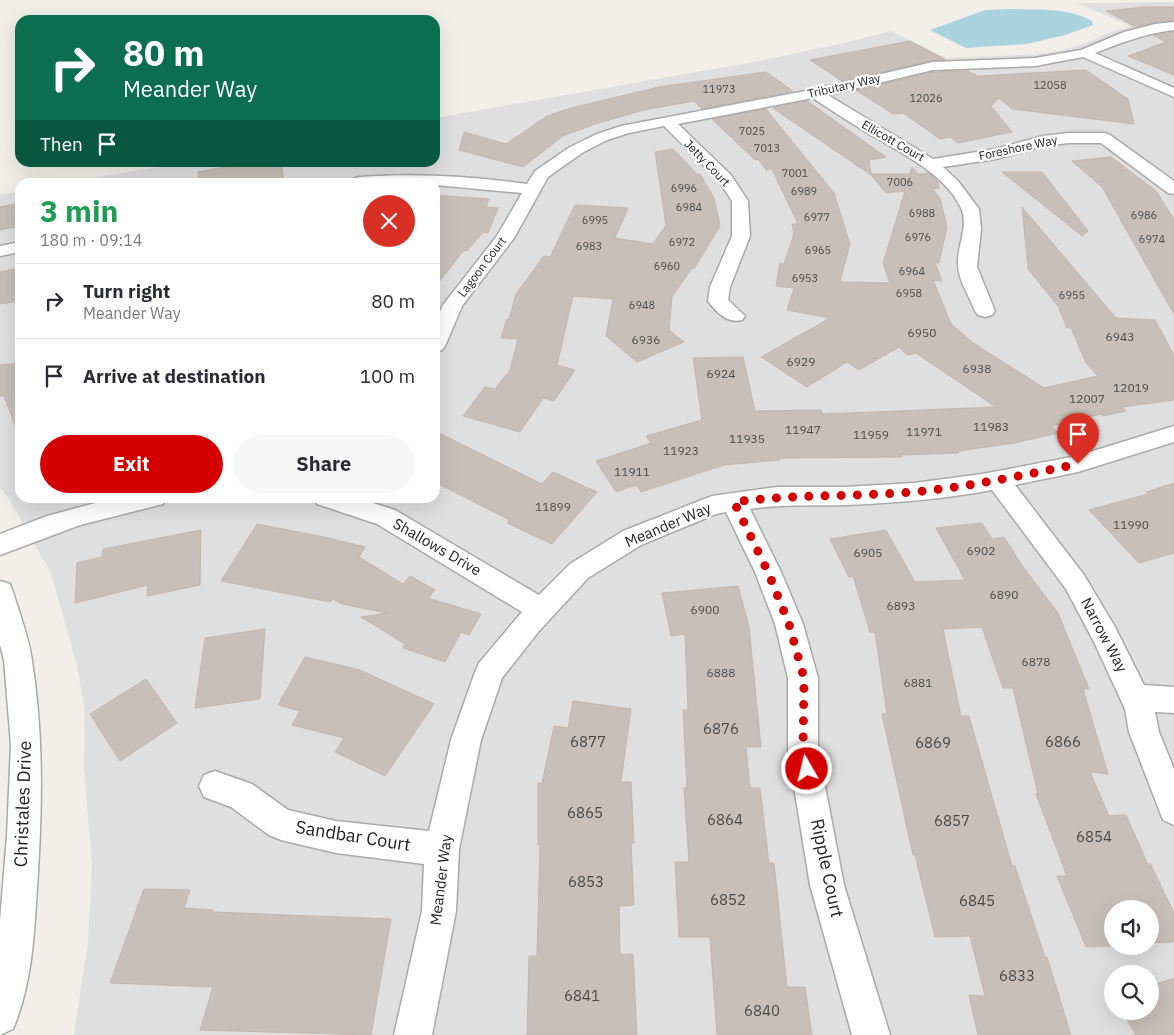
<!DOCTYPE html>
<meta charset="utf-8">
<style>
body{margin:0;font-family:"IBM Plex Sans",sans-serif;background:#f7f7f7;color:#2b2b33;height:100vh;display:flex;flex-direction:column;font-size:19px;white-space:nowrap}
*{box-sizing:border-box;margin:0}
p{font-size:16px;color:#7c7c81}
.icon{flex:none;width:28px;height:28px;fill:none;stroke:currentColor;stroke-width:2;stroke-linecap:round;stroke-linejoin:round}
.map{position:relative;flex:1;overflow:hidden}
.panel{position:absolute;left:15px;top:178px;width:425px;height:325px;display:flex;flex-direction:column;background:#fff;border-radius:15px;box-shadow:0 5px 20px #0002}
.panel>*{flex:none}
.top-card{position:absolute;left:15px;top:15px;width:425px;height:152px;border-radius:15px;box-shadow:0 5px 20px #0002;background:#0b6e4f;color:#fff;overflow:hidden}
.fabs{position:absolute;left:1104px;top:900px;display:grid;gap:10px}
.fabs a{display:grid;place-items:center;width:55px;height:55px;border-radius:50%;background:#fff;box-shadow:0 5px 20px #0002;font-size:25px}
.pin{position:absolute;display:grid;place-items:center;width:42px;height:42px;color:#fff;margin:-51px -21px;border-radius:50% 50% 50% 0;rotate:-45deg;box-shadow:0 0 5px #0007}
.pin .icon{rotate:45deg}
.me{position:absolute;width:55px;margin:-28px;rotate:352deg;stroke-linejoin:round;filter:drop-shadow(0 0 4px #0008)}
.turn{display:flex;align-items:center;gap:18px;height:105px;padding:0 25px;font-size:22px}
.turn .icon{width:65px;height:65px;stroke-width:2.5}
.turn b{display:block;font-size:35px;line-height:42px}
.then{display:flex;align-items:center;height:48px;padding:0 25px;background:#0003;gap:10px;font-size:19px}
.round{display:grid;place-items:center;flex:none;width:52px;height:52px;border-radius:26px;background:#f7f7f7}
.head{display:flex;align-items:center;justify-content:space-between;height:85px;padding:0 25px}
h1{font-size:30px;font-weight:700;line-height:38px;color:#1e9e55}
.primary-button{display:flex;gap:10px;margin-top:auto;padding:10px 25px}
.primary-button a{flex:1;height:58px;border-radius:30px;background:#d40000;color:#fff;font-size:20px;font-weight:700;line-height:58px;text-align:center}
.primary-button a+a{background:#f7f7f7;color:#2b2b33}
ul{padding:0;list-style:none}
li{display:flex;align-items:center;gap:15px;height:75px;padding:0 25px;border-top:1px solid #e1e1e2}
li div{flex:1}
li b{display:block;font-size:19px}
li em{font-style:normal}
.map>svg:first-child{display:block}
.residential{fill:#e0dfdf;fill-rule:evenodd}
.water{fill:#aad3df}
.building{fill:#c7bfb8;stroke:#c4b6ab}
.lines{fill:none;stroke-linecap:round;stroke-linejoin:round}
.minor-casing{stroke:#a9a9a9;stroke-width:3}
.minor{fill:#fff;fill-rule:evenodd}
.route{stroke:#d40000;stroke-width:9;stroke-dasharray:0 16.2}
.labels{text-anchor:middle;stroke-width:4.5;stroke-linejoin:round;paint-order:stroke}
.far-number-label{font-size:11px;fill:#4b4948}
.far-street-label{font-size:12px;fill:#222;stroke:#fff}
.number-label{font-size:12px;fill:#4b4948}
.street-label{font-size:15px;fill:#222;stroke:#fff}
.near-number-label{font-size:15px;fill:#4b4948}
.near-street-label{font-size:18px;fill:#222;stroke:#fff}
</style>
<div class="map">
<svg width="1174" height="1035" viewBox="0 0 1174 1035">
<rect width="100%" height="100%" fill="#f2efe9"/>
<!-- residential -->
<path class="residential" d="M 1174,2 L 1174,1035 L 74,1035 L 88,942 L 92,866 L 84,768 L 85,712 L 77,666 L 51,573 L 9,499 L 0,488 L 0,195 L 20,191 L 20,498 L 435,498 L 435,182 L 68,182 L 182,163 L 435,162 L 435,118 L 759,61 L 844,43 L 891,31 L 947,58 L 1039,54 L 1062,50 L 1087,43 L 1108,33 L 1130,26 L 1077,3 ZM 1112,909 L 1150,909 L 1150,946 L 1112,946 ZM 1112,974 L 1150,974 L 1150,1011 L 1112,1011 Z"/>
<!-- water -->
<path class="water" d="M 1011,9 C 1039,10 1068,7 1092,21 L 1093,25 L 1065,35 L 1027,44 L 966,48 L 930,30 L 985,10 Z"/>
<!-- building -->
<path class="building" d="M 1146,7 L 1174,7 L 1174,20 L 1136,27 L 1106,11 Z
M 1174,32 L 1174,75 L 1128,56 L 1166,42 L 1153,35 Z
M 910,41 L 946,60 L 933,60 L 842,81 L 810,60 Z
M 1086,70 L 1128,99 L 1134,124 L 1012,109 L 999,98 L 991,106 L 1012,132 L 958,143 L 950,137 L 940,139 L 903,113 L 893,114 L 856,90 L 933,72 L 967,71 L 978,76 Z
M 766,72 L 793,91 L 759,98 L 757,96 L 758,98 L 702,109 L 694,101 L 644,110 L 595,124 L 563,136 L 523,167 L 459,150 L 464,132 L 506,144 L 547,116 L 571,108 L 659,87 Z
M 807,101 L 886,157 L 869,160 L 871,174 L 910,174 L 912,167 L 918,174 L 929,173 L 938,182 L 939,188 L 932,189 L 940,198 L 947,227 L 939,263 L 935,263 L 942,281 L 933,280 L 951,324 L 972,342 L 1044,388 L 1098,376 L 1086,363 L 1071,328 L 1067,328 L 1058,306 L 1028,269 L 1022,207 L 1116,318 L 1155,320 L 1174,355 L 1174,400 L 1122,407 L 1126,411 L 1103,416 L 1101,414 L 1051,426 L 1058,433 L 1015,443 L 958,451 L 959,453 L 901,455 L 902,457 L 779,458 L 780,460 L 724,465 L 641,492 L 636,485 L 616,492 L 596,461 L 651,443 L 646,436 L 702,420 L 693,358 L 743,357 L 755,411 L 821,410 L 823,414 L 996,407 L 916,353 L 907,355 L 899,347 L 859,370 L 847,362 L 807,387 L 761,357 L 830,318 L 787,310 L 794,288 L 776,286 L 780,263 L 784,264 L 794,234 L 792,224 L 798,224 L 772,169 L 766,170 L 758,159 L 755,160 L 712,119 L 766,109 L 834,193 L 850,244 L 840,282 L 890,283 L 883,263 L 905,191 L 886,193 L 871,175 L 773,108 Z
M 673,149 L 698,175 L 700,174 L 714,198 L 720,226 L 694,269 L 692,268 L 672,297 L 669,330 L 684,342 L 637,362 L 606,336 L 613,299 L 573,296 L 557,365 L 575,370 L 554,401 L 543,398 L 520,432 L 463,416 L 485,387 L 495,389 L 510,370 L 518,339 L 501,338 L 507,319 L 509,319 L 516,294 L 544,256 L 550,257 L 575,205 L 628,208 L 615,238 L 653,244 L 666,225 L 655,152 Z
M 1111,157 L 1156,191 L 1174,219 L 1174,314 L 1102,187 L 1072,161 Z
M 252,162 L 281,162 L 284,181 L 270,182 L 199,182 L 198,172 Z
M 1002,172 L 1042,172 L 1088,231 L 1082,236 Z
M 435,195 L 489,199 L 486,207 L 498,208 L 488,233 L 483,232 L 467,251 L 464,250 L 435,287 Z
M 20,203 L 20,226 L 0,230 L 0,207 Z
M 20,268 L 20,301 L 0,304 L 0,272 Z
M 20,363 L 20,432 L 18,433 L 4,396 L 0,396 L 0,365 Z
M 435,431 L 542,484 L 553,472 L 597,492 L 552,544 L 507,523 L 510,520 L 435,482 Z
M 1174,483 L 1174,553 L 1139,563 L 1089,510 L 1148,494 L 1146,492 Z
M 982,523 L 992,539 L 1004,537 L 1023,567 L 1058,613 L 1089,689 L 1083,689 L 1108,774 L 1090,772 L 1109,816 L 1126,815 L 1150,869 L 1150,863 L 1174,913 L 1174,942 L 1150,943 L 1150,909 L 1112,909 L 1112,946 L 1086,947 L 1057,876 L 1067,876 L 1036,794 L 1038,794 L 1013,688 L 1003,688 L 982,627 L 943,629 L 961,716 L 969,716 L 1012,866 L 1015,866 L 1045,957 L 1047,957 L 1071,1035 L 978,1035 L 969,995 L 985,996 L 970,936 L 935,937 L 915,855 L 913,855 L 882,714 L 887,714 L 875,632 L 870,632 L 853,576 L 849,577 L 830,539 L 886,530 L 915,582 L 965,580 L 936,528 Z
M 257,524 L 324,537 L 365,547 L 359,557 L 403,584 L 410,576 L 435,590 L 428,598 L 481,614 L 469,635 L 461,632 L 445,662 L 403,648 L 405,644 L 361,617 L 387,613 L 342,604 L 333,599 L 330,602 L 221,581 Z
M 201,530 L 200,585 L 147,596 L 148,585 L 75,603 L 77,563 L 102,557 L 103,549 Z
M 738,586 L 749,627 L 761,747 L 746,747 L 750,788 L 760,788 L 769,863 L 774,863 L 787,987 L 805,987 L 812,1035 L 717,1035 L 710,937 L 679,937 L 675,862 L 689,862 L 684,788 L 687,788 L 683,710 L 688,710 L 685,634 L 671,636 L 662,593 Z
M 265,629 L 260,699 L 195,708 L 205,638 Z
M 305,657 L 360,670 L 434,704 L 385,776 L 335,752 L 344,738 L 292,725 L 300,711 L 278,705 Z
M 146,679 L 177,723 L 120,761 L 90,714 Z
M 573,701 L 631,709 L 621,782 L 631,782 L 634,843 L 631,843 L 634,905 L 619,906 L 620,955 L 633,954 L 637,1035 L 527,1035 L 529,956 L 537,956 L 540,845 L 538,845 L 538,783 L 542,783 L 554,726 L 568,728 Z
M 144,889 L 190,890 L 184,908 L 213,910 L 212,912 L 391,919 L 371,1035 L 200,1030 L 213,987 L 110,983 Z
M 1174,978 L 1174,1035 L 1136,1035 L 1122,1011 L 1150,1011 L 1150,986 Z"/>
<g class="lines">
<defs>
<path id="minor" d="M 1174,22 L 1174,30 C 1146,33 1121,43 1095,53 L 1174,88 L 1174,97 L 1083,57 L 1035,66 L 933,70 L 828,95 L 933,159 L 995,149 L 1043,136 L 1068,133 L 1105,133 L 1110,135 L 1174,181 L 1174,194 L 1168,193 L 1101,143 L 1068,143 L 1044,146 L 996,159 L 943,167 L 958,181 L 979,209 L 981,229 L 977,267 L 995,311 L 992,315 L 985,317 L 978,315 L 975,311 C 969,295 957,279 958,261 C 958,244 969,225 961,208 C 945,172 893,149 861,129 C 845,119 829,109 813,98 L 678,124 L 731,175 L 748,201 L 750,236 L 730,287 L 728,300 L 745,316 L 742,320 C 728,324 716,312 708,301 L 710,287 L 732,236 L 732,201 L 719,181 L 664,126 L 629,133 L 607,140 L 582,153 L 548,177 L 514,238 L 462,306 L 445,346 L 442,350 L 435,352 L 435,323 L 443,305 L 497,236 L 522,193 L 435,185 L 435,182 L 351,182 L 353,179 L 359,177 C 416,173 471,176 527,184 L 535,171 L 570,147 L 597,134 L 621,126 L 816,89 L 933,62 L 1035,58 L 1081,50 L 1124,32 L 1155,24 Z
M 20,242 L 20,252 L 0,256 L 0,246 Z
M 1174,426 L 1174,442 L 1078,472 L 1015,485 L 1084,575 L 1115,627 L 1144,685 L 1174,687 L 1174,713 L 1155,712 L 1159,732 L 1174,769 L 1174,825 L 1163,820 L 1129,732 L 1125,709 L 1094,642 L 1066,589 L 992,490 C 944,499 895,503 846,505 C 814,506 782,504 750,509 L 781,572 L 803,624 L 818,678 L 818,750 L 844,885 L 890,1035 L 852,1035 L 810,885 L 788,750 L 788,678 L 775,624 L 755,572 L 726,512 L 716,514 L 641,545 L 588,578 L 539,631 L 502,678 L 481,740 L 459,849 L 456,911 L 432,1035 L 394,1035 L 422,911 L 424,864 L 336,853 L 281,840 L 269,835 L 231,807 L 204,797 L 199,786 L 204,775 L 215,771 L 252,784 L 288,810 L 336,821 L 429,831 L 451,740 L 475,672 L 479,663 L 522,612 L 377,524 L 317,504 L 314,498 L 357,498 L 395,510 L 539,595 L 570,564 L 623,531 L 712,496 L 777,487 L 845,487 L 914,483 L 982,474 L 1077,456 Z
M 114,498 L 166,498 L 163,504 L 80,525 L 0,555 L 0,534 L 47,516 Z
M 0,581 L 10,584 L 13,592 C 20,615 29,638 32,661 C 44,737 42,813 37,888 C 34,936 32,984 13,1029 L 0,1035 L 0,921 L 7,836 L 11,745 L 4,660 L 0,645 Z"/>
</defs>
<!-- minor casing -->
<use href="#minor" class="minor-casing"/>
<!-- minor -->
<use href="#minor" class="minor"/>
</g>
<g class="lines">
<!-- route -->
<path class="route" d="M 807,769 L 803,750 L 804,678 L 789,624 L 768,572 L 734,502 C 794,494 853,497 913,492 C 969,487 1024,475 1078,464"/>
</g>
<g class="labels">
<!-- far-number labels -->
<g class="far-number-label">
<text x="1050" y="89">12058</text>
<text x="719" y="93">11973</text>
<text x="926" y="102">12026</text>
<text x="752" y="135">7025</text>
<text x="767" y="152">7013</text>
<text x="795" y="177">7001</text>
<text x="900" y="186">7006</text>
<text x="684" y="192">6996</text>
<text x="804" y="195">6989</text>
<text x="689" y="211">6984</text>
<text x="922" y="217">6988</text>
<text x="1144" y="219">6986</text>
<text x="817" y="221">6977</text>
<text x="595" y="224">6995</text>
<text x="918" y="241">6976</text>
<text x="1152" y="243">6974</text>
<text x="682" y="246">6972</text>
<text x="589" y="250">6983</text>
<text x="818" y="254">6965</text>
<text x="667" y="270">6960</text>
<text x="912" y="275">6964</text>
<text x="805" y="282">6953</text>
<text x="909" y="297">6958</text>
<text x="1072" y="299">6955</text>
<text x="642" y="309">6948</text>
</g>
<!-- far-street labels -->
<g class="far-street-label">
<text transform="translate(844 86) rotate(-13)" y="4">Tributary Way</text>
<text transform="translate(893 141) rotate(30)" y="4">Ellicott Court</text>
<text transform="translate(1018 148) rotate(-12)" y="4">Foreshore Way</text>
<text transform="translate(707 163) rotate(46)" y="4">Jetty Court</text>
<text transform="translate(482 267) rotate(-53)" y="4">Lagoon Court</text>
</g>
<!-- number labels -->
<g class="number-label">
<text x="922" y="337">6950</text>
<text x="1120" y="341">6943</text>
<text x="646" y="344">6936</text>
<text x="801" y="366">6929</text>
<text x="977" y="373">6938</text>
<text x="721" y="378">6924</text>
<text x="1131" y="392">12019</text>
<text x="1087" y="403">12007</text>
<text x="991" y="431">11983</text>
<text x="803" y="434">11947</text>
<text x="924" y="436">11971</text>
<text x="871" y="439">11959</text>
<text x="747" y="443">11935</text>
<text x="681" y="455">11923</text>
<text x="632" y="476">11911</text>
<text x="553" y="511">11899</text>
<text x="1131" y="529">11990</text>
<text x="981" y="555">6902</text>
<text x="868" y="557">6905</text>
<text x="1004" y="599">6890</text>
<text x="901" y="610">6893</text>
<text x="705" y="614">6900</text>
<text x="1036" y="666">6878</text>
<text x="721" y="677">6888</text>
<text x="918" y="687">6881</text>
</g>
<!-- street labels -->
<g class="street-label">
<text transform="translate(668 525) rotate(-23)" y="5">Meander Way</text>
<text transform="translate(437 547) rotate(30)" y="5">Shallows Drive</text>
<text transform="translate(1104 635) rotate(62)" y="5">Narrow Way</text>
<text transform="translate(441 880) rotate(-83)" y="5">Meander Way</text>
</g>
<!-- near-number labels -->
<g class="near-number-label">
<text x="721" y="734">6876</text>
<text x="588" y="747">6877</text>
<text x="1063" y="747">6866</text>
<text x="933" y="748">6869</text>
<text x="585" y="818">6865</text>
<text x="725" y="825">6864</text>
<text x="952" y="826">6857</text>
<text x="1094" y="842">6854</text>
<text x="586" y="887">6853</text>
<text x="728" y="905">6852</text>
<text x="977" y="906">6845</text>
<text x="1017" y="981">6833</text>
<text x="582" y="1001">6841</text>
<text x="762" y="1016">6840</text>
</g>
<!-- near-street labels -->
<g class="near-street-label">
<text transform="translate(23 804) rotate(-88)" y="6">Christales Drive</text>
<text transform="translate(353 836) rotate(9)" y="6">Sandbar Court</text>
<text transform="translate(827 868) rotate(78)" y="6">Ripple Court</text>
</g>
</g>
</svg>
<div class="fabs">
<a><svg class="icon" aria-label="sound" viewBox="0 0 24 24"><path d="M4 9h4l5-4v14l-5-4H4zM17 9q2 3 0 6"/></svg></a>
<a><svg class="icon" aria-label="search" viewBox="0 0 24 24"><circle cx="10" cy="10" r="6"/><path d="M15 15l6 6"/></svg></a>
</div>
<div class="pin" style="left:1078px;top:464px;background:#d93025"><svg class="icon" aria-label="arrive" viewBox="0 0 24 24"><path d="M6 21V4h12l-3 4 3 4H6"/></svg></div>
<svg class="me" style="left:807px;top:769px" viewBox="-20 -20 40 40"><circle r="17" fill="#d40000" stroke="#fff" stroke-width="3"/><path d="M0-11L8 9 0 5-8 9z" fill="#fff"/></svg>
<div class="top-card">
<div class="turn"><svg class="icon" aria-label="right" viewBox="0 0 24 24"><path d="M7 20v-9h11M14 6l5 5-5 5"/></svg><div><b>80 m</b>Meander Way</div></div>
<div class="then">Then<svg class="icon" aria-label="arrive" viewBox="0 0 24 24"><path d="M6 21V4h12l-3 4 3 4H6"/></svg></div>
</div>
<section class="panel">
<div class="head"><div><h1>3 min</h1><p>180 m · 09:14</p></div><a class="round" style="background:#d93025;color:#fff"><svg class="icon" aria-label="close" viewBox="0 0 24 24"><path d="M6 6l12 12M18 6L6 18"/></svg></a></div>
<ul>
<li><svg class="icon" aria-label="right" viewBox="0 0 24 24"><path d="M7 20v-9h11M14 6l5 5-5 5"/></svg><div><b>Turn right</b><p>Meander Way</p></div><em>80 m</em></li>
<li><svg class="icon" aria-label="arrive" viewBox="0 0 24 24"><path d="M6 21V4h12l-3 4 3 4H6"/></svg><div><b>Arrive at destination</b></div><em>100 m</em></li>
</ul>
<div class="primary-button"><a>Exit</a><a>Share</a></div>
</section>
</div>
